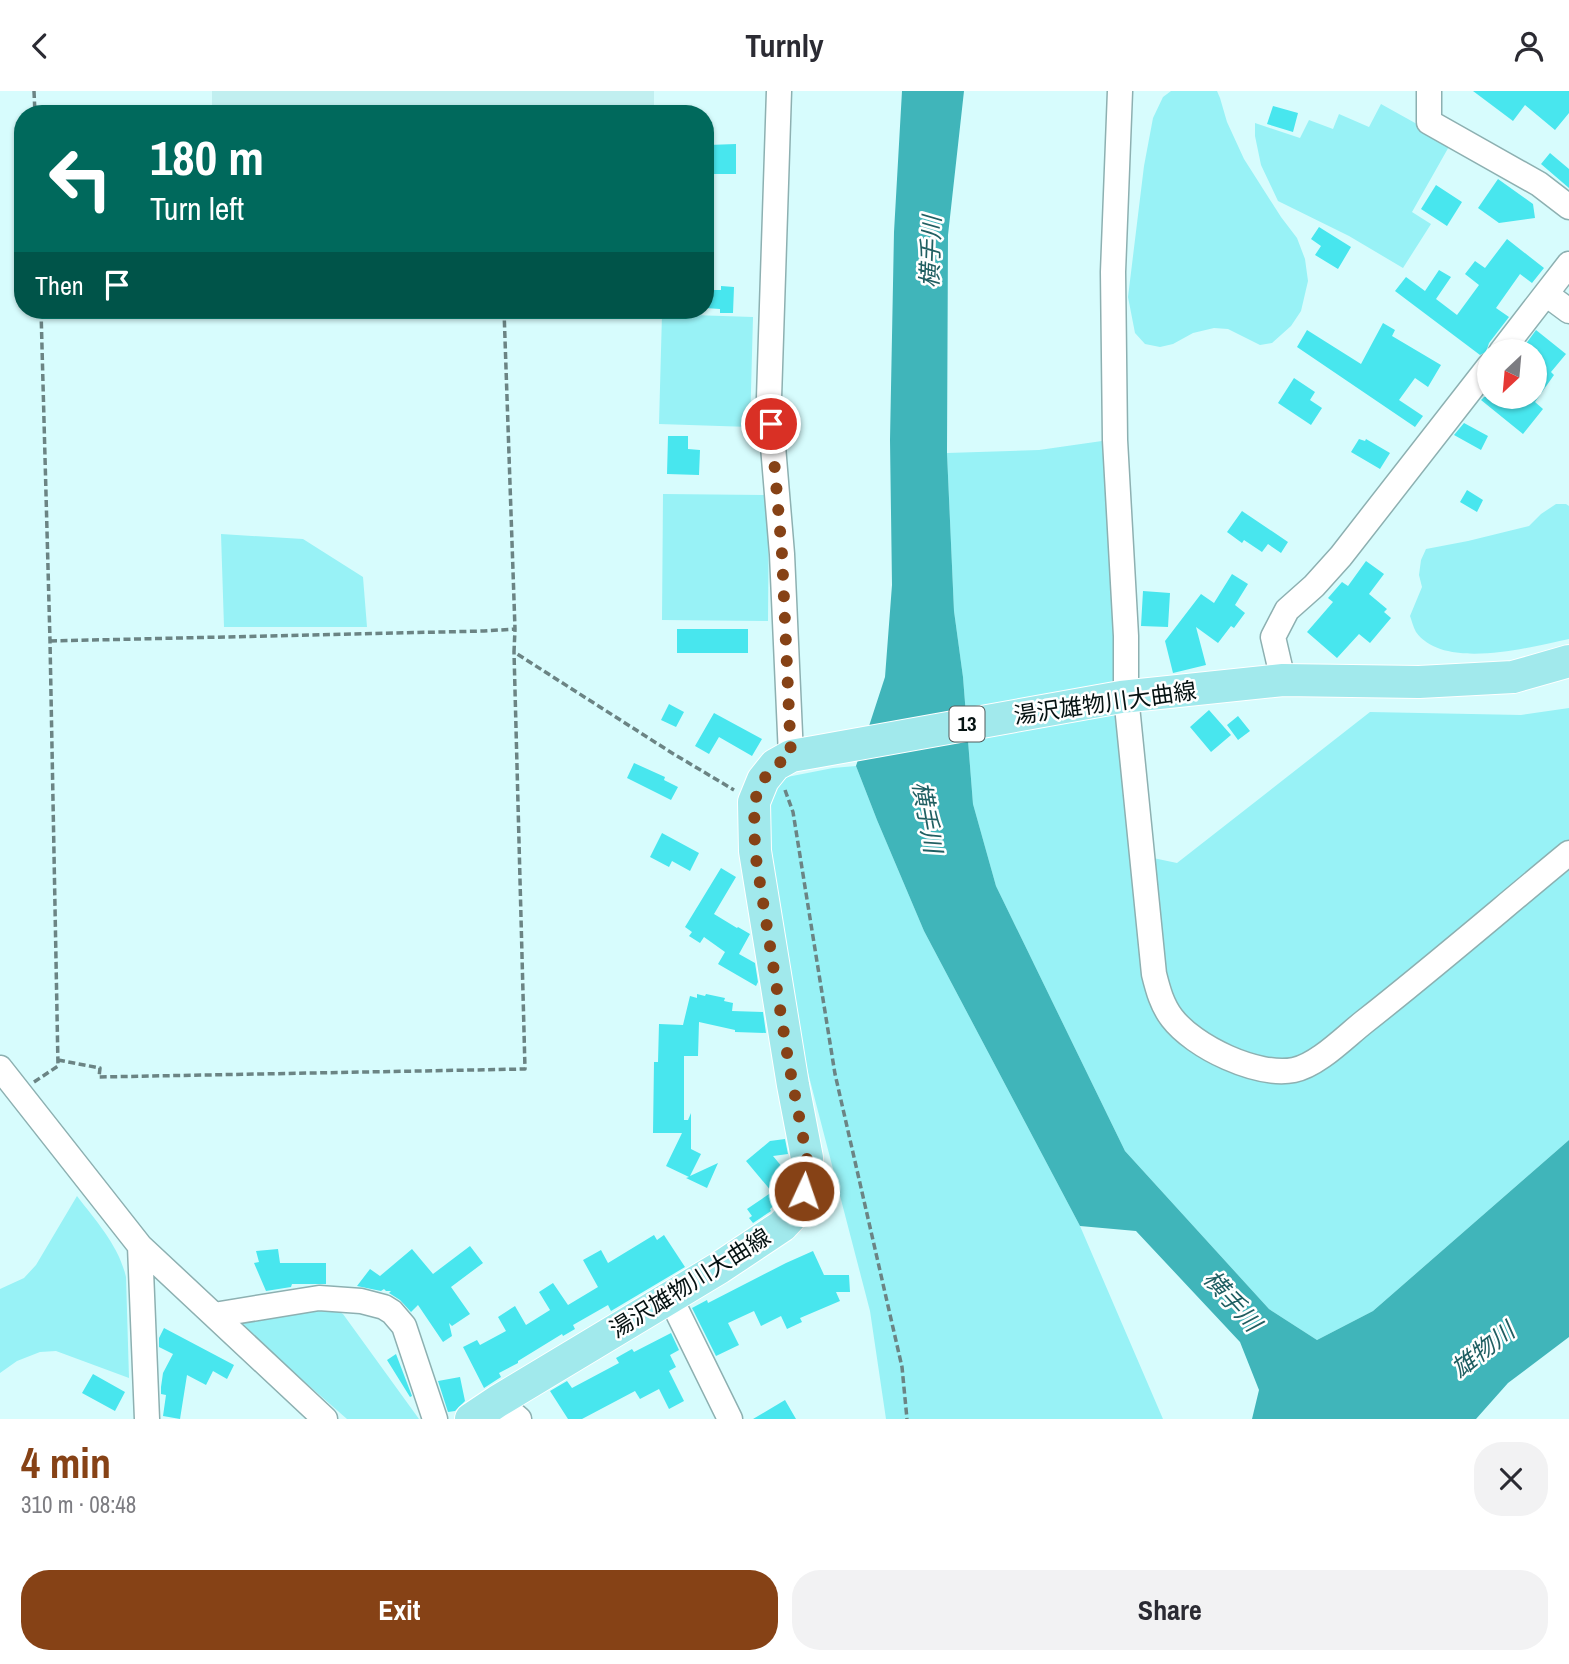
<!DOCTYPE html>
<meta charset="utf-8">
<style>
body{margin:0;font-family:"Archivo Narrow","Noto Sans JP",sans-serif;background:#f2f2f3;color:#2b2b33;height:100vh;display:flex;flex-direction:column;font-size:26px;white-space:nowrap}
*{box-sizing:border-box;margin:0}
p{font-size:23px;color:#7c7c81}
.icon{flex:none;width:38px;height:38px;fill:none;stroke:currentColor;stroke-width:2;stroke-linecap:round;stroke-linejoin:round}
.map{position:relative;height:1328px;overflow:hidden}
.panel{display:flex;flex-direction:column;background:#fff;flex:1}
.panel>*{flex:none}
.banner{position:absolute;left:14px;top:14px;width:700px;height:214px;border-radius:28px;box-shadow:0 2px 5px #0004;background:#00695c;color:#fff;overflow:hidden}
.needle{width:46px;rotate:206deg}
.buttons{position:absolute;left:1477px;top:248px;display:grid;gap:14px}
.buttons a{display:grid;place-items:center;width:70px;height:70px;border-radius:50%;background:#fff;box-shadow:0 2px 5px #0004;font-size:35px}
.pin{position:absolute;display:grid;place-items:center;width:60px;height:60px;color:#fff;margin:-30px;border:4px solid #fff;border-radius:50%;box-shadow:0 2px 7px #0007}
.me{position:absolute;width:77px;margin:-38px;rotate:3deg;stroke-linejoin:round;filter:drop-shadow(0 0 5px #0008)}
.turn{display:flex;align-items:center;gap:24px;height:147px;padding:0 21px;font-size:32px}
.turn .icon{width:91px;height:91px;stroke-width:2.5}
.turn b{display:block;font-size:49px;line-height:60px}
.then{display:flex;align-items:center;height:66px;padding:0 21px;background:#0003;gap:14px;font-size:26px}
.round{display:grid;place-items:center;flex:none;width:74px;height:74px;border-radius:28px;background:#f2f2f3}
.head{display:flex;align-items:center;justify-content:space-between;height:119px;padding:0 21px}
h1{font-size:42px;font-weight:700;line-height:52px;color:#864216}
.button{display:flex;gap:14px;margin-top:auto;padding:14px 21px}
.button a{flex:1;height:80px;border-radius:28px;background:#864216;color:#fff;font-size:28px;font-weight:700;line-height:80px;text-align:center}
.button a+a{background:#f2f2f3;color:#2b2b33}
header{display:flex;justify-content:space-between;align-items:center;height:91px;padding:0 21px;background:#fff;font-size:32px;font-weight:700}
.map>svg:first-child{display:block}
.built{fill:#c1eff0}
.green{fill:#98f2f6}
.water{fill:#40b5ba}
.building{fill:#48e6ee}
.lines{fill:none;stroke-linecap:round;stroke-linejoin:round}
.minor-casing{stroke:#8db0b1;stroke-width:27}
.major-casing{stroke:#fff;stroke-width:34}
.path{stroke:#6b8484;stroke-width:3.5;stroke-dasharray:7 3.5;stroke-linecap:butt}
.minor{stroke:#fff;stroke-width:24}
.major{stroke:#a1e9ec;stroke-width:32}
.route{stroke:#864216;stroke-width:12;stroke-dasharray:0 21.6}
.labels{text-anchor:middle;stroke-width:5;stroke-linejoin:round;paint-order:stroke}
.shield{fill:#fff;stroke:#515a5a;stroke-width:2}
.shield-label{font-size:21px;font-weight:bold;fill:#061313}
.street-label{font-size:23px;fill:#061313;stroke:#fff}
.water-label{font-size:24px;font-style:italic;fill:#205f62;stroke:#fff}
</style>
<header><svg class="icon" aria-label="back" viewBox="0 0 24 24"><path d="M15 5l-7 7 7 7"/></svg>Turnly<svg class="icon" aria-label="person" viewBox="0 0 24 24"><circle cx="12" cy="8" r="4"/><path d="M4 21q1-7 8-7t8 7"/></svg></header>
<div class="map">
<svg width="1569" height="1328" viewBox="0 0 1569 1328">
<rect width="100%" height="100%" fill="#d7fcfd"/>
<!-- built -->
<path class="built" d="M 212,0 L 654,0 L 654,23 L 212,23 Z"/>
<!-- green -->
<path class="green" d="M 1171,0 L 1217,0 L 1220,7 L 1227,31 L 1244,68 L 1281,126 L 1297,147 L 1305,168 L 1308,190 L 1301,220 L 1291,235 L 1272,252 L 1260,254 L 1228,238 L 1214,237 L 1193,242 L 1173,253 L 1160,256 L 1145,253 L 1135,242 L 1128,206 L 1144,75 L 1153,27 L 1163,6 Z
M 1381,13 L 1451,52 L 1412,121 L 1431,133 L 1403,177 L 1349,145 L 1278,110 L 1261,74 L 1255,45 L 1255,32 L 1300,47 L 1309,29 L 1333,38 L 1339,23 L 1369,36 Z
M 662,223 L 753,226 L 750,336 L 659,333 Z
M 1102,350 L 1134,763 L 1177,772 L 1370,621 L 1521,624 L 1569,617 L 1569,1049 L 1373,1220 L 1317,1249 L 1269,1218 L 1125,1060 L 996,795 L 973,713 L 963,586 L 954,520 L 947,362 L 1039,359 Z
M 663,403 L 769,404 L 768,530 L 662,529 Z
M 1556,413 L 1566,413 L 1569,415 L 1569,548 C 1530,556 1444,580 1416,541 C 1413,536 1412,530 1410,525 L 1422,496 L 1419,484 L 1421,469 L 1426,458 L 1468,450 L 1529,435 L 1541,423 Z
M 221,443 L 303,448 L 363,486 L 367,536 L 224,536 Z
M 856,675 L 877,729 L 924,840 L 1080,1135 L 1163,1328 L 886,1328 L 870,1220 L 800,951 L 766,750 L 768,705 L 787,686 L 833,677 Z
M 77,1105 C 96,1130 119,1155 126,1186 L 129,1287 L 56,1260 L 40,1261 L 17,1270 L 0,1282 L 0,1198 L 24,1187 L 36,1174 Z
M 291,1218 L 334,1218 L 343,1223 L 419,1328 L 347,1328 L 233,1228 Z"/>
<!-- water -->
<path class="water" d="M 902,0 L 964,0 L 948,144 L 947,362 L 954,520 L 963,586 L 973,713 L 996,795 L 1125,1060 L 1269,1218 L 1317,1249 L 1373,1220 L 1569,1049 L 1569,1246 L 1508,1292 L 1476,1328 L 1252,1328 L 1259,1299 L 1240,1251 L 1136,1140 L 1080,1135 L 924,840 L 877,729 L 856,675 L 885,586 L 892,494 L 890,349 L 894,141 Z"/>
<!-- building -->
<path class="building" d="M 1473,0 L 1569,0 L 1569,22 L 1555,39 L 1525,14 L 1513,30 Z
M 1273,15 L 1298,22 L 1293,41 L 1267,33 Z
M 736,53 L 736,83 L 708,83 L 708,54 Z
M 1550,62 L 1569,78 L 1569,97 L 1541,73 Z
M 1498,88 L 1533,113 L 1535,127 L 1499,132 L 1478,117 Z
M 1436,94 L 1462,111 L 1447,135 L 1421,118 Z
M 1319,136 L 1351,156 L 1338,178 L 1315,164 L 1321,155 L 1311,148 Z
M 1507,148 L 1544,177 L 1532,192 L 1520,183 L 1496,217 L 1509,226 L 1489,252 L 1486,261 L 1480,264 L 1395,200 L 1406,186 L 1425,200 L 1439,179 L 1451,186 L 1436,208 L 1457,224 L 1479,194 L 1465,183 L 1475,170 L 1485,177 Z
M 721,195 L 734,196 L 733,222 L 720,222 L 720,218 L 705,217 L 705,199 L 721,199 Z
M 1383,232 L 1395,239 L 1392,245 L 1441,274 L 1428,296 L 1415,287 L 1399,309 L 1423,325 L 1415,336 L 1297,256 L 1307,239 L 1361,273 Z
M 1536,239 L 1566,263 L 1551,281 L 1554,284 L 1535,311 L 1543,318 L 1523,343 L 1481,309 L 1484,306 L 1535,306 L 1535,261 L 1520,261 Z
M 1294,287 L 1315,301 L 1310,309 L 1322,317 L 1311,334 L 1278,312 Z
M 1464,332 L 1488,345 L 1481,359 L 1454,344 Z
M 668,345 L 688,345 L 688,358 L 700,359 L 699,384 L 667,383 Z
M 1359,348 L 1365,350 L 1366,348 L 1390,362 L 1380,378 L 1351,361 Z
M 1467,399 L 1483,409 L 1477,421 L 1460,411 Z
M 1242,420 L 1288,451 L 1281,462 L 1268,453 L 1262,461 L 1244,449 L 1242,452 L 1227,441 Z
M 1366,470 L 1384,483 L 1369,503 L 1387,518 L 1384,521 L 1391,527 L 1370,552 L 1359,543 L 1337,567 L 1307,541 L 1333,511 L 1328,507 L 1342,491 L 1348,495 Z
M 1232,483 L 1248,493 L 1235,514 L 1245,522 L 1234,537 L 1231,535 L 1218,552 L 1196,536 L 1206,574 L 1173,582 L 1165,550 L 1201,503 L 1214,512 Z
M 1143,500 L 1170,502 L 1168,536 L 1141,535 Z
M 677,538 L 748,538 L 748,562 L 677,562 Z
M 669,613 L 684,621 L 676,636 L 661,629 Z
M 1209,619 L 1231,644 L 1211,661 L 1190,636 Z
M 714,622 L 762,648 L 752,665 L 719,646 L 709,663 L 695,655 Z
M 1238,625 L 1250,640 L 1238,649 L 1227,634 Z
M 634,672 L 665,686 L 664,689 L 678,696 L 671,709 L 627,687 Z
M 662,742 L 699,762 L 690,780 L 672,770 L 669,776 L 650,766 Z
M 721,777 L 736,786 L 714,823 L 737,837 L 738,836 L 750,843 L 739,863 L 755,872 L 758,891 L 756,895 L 718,873 L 725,861 L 704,846 L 700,852 L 689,845 L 692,841 L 685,836 Z
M 697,903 L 705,905 L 706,903 L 725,907 L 724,910 L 733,912 L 732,920 L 763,921 L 766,942 L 735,941 L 735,939 L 699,931 L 698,965 L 684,965 L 684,1029 L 688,1029 L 691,1022 L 691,1058 L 701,1063 L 690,1085 L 718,1072 L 707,1097 L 686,1087 L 689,1086 L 666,1075 L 682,1042 L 653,1042 L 654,971 L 658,971 L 659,933 L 683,934 L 690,905 L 697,907 Z
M 785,1048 L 788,1063 L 773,1065 L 788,1083 L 787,1096 L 781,1108 L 770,1118 L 771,1120 L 753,1132 L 749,1127 L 752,1125 L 747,1118 L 772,1101 L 746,1070 L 770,1050 Z
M 654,1144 L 657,1149 L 664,1144 L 685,1176 L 611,1220 L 608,1214 L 573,1234 L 575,1238 L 563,1245 L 562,1243 L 518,1270 L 518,1272 L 499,1282 L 501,1286 L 484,1297 L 463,1256 L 477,1249 L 480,1254 L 506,1240 L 498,1226 L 515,1215 L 526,1234 L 550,1219 L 539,1201 L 553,1192 L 568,1214 L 598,1196 L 583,1169 L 601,1159 L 608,1172 Z
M 470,1155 L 483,1172 L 451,1196 L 470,1223 L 452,1235 L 449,1232 L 452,1245 L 443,1251 L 418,1214 L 411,1221 L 400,1209 L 389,1202 L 391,1200 L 386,1200 L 384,1198 L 381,1200 L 357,1195 L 370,1178 L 380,1185 L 412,1158 L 433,1183 Z
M 278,1158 L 280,1172 L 326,1172 L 326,1193 L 292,1193 L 291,1196 L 266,1200 L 254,1172 L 259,1171 L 256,1160 Z
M 813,1160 L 824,1184 L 849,1184 L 850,1201 L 836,1201 L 840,1210 L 800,1227 L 802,1231 L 787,1238 L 781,1225 L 761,1235 L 754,1220 L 728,1232 L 739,1254 L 716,1265 L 692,1217 L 707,1209 L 708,1212 L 786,1172 Z
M 164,1237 L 234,1274 L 227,1288 L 213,1280 L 206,1294 L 187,1284 L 180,1328 L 163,1325 L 166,1304 L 161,1303 L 161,1296 L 163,1282 L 173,1263 L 159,1256 L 159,1247 Z
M 671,1242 L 679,1259 L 670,1264 L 676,1276 L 669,1280 L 684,1310 L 669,1318 L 659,1298 L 640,1308 L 635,1300 L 582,1328 L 568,1328 L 550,1300 L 567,1290 L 572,1297 L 619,1272 L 616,1267 L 632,1258 L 634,1261 Z
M 396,1263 L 412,1305 L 410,1306 L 387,1269 Z
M 93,1283 L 125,1301 L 115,1320 L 82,1302 Z
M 460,1286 L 465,1310 L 455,1320 L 448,1321 L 438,1290 Z
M 785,1309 L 796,1328 L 753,1328 Z"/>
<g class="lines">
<defs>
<path id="minor" d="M 779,0 L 769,307 L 782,463 L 791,665
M 1120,0 L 1113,181 L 1115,349 L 1126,545 L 1126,605 L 1154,883 C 1158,899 1162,914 1172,927 C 1194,956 1257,986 1294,979 C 1318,974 1345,946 1364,931 C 1434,876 1501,818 1569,762
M 1429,0 L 1429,31 L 1539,93 L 1569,116
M 1546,203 L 1569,220
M 1501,261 L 1569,173
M 1283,589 L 1273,546 L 1287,519 L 1314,495 L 1341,465 L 1489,275
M 0,977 L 140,1155 L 325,1328
M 140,1155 L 147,1328
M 670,1206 L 730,1328
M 214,1224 L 319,1207 L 361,1210 L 384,1216 L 392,1221 L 404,1235 L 435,1328
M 498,1310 L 519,1328"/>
<path id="major" d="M 471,1328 L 498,1310 L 719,1177 L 782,1135 L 796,1120 L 805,1100 L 807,1067 L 793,994 L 755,760 L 754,711 L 763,689 L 775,674 L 791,665 L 814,661 L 1121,606 L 1283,589 L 1419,591 L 1513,586 L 1569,570"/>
</defs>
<!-- minor casing -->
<use href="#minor" class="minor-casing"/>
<!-- major casing -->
<use href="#major" class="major-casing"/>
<!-- path -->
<path class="path" d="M 34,0 L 35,23
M 504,219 L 515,538 L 514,561 L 672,662 L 734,699
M 50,550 L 484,540 L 515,538
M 785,699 L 793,721 L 835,983 L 902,1276 L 907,1328
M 58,969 L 100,977 L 99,986 L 525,978 L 514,561
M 34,991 L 58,975 L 50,550 L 41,219"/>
<!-- minor -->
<use href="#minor" class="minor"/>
<!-- major -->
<use href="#major" class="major"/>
</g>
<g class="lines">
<!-- route -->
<path class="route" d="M 771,333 L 782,463 L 791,666 L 775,674 L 763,689 L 754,711 L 755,761 L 788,968 L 807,1067 L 804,1100"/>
</g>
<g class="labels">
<!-- shield labels -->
<rect class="shield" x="949.5" y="615.5" width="35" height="35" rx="5"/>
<g class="shield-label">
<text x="967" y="640">13</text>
</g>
<!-- street labels -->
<g class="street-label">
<text transform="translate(1105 612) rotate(-8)" y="8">湯沢雄物川大曲線</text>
<text transform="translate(690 1192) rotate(-32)" y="8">湯沢雄物川大曲線</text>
</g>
<!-- water labels -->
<g class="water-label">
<text transform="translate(931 161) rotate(-88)" y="8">横手川</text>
<text transform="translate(927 726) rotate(80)" y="8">横手川</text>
<text transform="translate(1232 1210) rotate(48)" y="8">横手川</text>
<text transform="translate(1483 1259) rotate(-38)" y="8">雄物川</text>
</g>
</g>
</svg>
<div class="buttons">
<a><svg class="needle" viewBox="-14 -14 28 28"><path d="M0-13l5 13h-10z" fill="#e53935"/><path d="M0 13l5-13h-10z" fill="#7c7c81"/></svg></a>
</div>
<div class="pin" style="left:771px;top:333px;background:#d93025"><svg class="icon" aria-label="arrive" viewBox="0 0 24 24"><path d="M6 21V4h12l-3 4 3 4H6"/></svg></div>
<svg class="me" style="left:804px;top:1100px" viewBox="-20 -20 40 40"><circle r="17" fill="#864216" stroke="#fff" stroke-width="3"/><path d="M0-11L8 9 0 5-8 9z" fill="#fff"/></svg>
<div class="banner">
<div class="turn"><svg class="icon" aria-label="left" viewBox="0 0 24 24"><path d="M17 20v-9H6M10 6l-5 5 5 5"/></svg><div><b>180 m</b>Turn left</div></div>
<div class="then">Then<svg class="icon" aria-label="arrive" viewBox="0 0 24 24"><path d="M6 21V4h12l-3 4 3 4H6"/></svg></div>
</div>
</div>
<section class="panel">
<div class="head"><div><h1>4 min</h1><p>310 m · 08:48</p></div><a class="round"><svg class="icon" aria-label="close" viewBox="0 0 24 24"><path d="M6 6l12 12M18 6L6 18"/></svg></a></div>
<div class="button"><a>Exit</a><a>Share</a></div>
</section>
